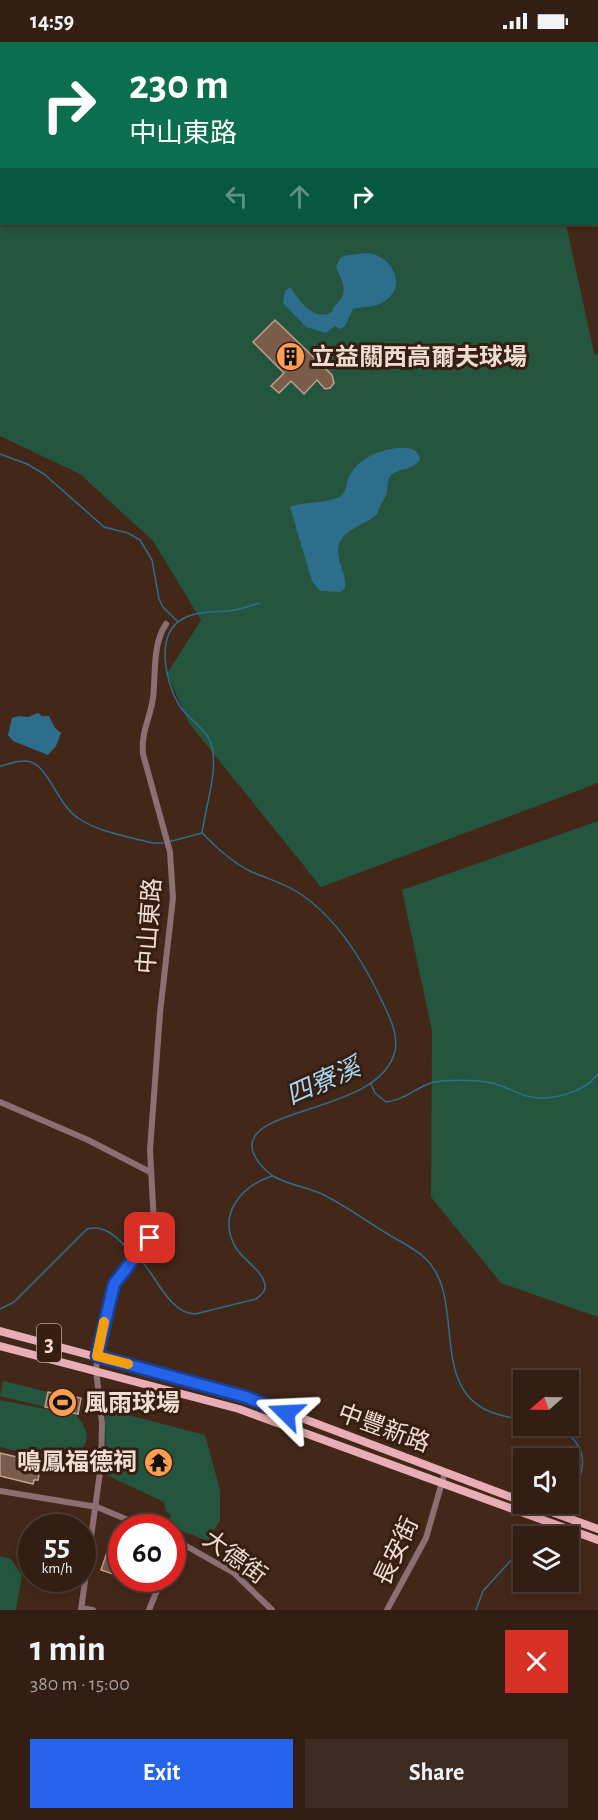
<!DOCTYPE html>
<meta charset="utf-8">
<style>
body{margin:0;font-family:"Alegreya Sans","Noto Sans TC",sans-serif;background:#3d2b21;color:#f1f3f6;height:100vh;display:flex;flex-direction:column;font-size:22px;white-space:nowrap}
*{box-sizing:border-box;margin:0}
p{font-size:20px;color:#a8a2a0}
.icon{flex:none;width:33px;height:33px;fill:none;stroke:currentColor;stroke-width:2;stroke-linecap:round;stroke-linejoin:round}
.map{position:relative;height:1568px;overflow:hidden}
.sheet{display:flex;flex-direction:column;background:#321e13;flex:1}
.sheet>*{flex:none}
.banner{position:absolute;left:0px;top:0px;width:598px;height:183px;box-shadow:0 3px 9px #0003,0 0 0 2px #4d3c33;background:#0b6e4f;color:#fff;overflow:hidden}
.needle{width:39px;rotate:250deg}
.controls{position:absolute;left:513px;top:1328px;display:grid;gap:12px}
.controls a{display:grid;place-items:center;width:66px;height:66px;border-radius:0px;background:#321e13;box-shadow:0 3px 9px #0003,0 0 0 2px #4d3c33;font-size:30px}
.speed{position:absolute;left:18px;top:1472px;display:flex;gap:12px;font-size:30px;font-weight:700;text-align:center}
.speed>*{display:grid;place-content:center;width:78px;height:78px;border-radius:50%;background:#321e13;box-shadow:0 3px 9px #0003,0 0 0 2px #4d3c33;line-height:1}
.speed small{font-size:15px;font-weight:400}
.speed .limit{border:9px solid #d22;background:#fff;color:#111}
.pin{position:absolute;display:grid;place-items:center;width:51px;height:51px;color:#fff;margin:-26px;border-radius:12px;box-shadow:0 3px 9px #0006}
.me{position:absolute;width:66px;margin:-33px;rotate:291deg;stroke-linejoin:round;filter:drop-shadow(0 0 4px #0008)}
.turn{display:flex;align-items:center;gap:21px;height:126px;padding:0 30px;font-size:27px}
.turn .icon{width:78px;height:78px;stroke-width:2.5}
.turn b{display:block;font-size:42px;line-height:51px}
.lanes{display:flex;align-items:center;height:57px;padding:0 30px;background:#0003;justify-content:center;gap:30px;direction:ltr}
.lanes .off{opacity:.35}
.round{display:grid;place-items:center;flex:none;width:63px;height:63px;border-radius:0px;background:#3d2b21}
.head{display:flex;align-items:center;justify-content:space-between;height:102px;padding:0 30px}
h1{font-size:36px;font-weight:700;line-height:45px}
.button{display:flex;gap:12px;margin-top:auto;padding:12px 30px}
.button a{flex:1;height:69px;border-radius:0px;background:#2563eb;color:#fff;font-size:24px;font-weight:700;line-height:69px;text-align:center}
.button a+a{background:#3d2b21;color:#f1f3f6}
.status{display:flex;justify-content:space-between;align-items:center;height:42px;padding:0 30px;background:#321e13;direction:ltr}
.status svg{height:16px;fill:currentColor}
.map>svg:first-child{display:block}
.green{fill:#24563f}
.water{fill:#2d6e8d}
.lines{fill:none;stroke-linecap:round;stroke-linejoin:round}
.stream{stroke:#2d6e8d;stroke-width:1.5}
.building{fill:#7a5c4b;stroke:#c09e8c;stroke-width:1.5}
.minor{stroke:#8c6f72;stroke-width:6}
.major{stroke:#e9aeb5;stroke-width:8}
.route-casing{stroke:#184099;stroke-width:15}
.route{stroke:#2563eb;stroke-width:10}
.slow{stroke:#f59e0b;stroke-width:10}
.labels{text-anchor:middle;stroke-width:6;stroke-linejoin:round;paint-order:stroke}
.shield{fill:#381e10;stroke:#b8a499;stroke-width:1.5}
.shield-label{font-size:22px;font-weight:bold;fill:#efddd4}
.poi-label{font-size:24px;font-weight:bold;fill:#efddd4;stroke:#381e10;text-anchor:start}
.street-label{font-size:24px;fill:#efddd4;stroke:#381e10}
.water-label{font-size:26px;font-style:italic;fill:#a3d7f3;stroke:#381e10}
</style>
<div class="status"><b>14:59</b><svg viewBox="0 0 49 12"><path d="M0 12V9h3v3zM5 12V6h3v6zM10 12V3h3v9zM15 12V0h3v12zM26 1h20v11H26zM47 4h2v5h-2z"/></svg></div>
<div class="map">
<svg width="598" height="1568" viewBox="0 0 598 1568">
<rect width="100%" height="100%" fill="#432819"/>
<!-- green -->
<path class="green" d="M 0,0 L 598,0 L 597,37 L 597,2 L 2,2 L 2,182 L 566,182 L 594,311 L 598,313 L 598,741 L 321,845 L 189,681 L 167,632 L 201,578 L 153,499 L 80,432 L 0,394 Z
M 598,779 L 598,1275 L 501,1241 L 431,1155 L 432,989 L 402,848 Z
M 3,1339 L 48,1350 L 45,1365 L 0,1354 Z
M 0,1358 L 76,1373 C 86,1385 92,1396 80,1409 L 88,1411 L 84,1425 L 0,1405 Z
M 105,1367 L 205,1393 L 220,1448 L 220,1478 L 208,1499 L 168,1483 L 171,1473 L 166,1469 L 164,1460 L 106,1433 Z
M 0,1514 L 11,1517 L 22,1533 L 16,1568 L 0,1568 Z"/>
<!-- water -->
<path class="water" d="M 349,213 C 356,213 366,210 373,212 C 394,218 406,245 385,259 C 376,266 363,264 353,267 L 345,284 L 340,287 L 335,284 L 326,291 L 306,285 L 283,261 L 285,249 L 290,245 C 300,259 313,280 332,270 C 333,264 336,263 340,258 C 349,246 339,235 336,224 L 341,215 Z
M 397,406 C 408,406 418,405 420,418 C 410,429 405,425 394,431 C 385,435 389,446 386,453 C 383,460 379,463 378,471 C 366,484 338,487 338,509 C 338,522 347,533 345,546 L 341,550 L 320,549 L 312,539 L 290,465 C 305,459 322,462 337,456 C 348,452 345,441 350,433 C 361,415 377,409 397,406 Z
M 38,671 L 42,674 L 49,674 L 55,686 L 61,691 L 56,704 L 48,713 L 13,699 L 8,693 L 12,676 L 19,674 L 28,675 Z"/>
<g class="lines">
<!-- stream -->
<path class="stream" d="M 0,36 L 2,41
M 0,163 L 2,161
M 0,412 L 27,422 L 44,432 L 104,485 L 128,491 L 140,498 L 152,518 L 159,557 L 163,565 L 177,579
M 0,724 C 7,723 15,719 23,719 C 48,717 55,761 78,776 C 98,790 129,795 153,801 L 163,801
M 202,791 C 205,767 218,729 212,705 C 207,685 189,679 179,663 C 170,648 166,632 165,615 C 164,572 195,570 228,569 C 239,568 249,564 259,561
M 168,800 L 202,791 C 217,806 233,821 252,830 C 268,837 287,842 302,853 C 337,877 363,919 381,957 C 388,972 399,991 395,1009 C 381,1070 249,1064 252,1105 C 253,1116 264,1128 273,1134 C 288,1143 308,1145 324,1153 C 346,1164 366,1179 386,1191 C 399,1199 414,1206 425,1216 C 466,1255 430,1337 484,1367 C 496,1373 511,1376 524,1378
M 371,1042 L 375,1051 L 386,1060 C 407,1058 421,1040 441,1039 C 457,1038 477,1038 492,1041 C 504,1044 515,1050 527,1054 C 549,1060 584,1051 598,1032
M 138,1215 C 156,1232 168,1271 195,1272 L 256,1257 C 261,1253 266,1250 265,1242 C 261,1227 243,1218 236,1206 C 216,1172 242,1144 272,1134
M 0,1267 L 14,1260 L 87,1187 C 107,1181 120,1200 134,1212
M 544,1383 C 586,1392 593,1423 568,1455
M 556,1469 L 564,1461
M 533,1494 L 545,1481
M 476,1568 L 483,1549 L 524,1504"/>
</g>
<!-- building -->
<path class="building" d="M 275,278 L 332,333 L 334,341 L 330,346 L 325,347 L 317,338 L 304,352 L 291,339 L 279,351 L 271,344 L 284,331 L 253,300 Z
M 48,1350 L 81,1356 L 78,1372 L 45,1365 Z
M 0,1411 L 34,1419 L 36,1412 L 42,1413 L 38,1438 L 34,1438 L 33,1442 L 0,1434 Z
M 115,1487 L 122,1489 L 122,1535 L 101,1528 Z"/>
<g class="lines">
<!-- minor -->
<path class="minor" d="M 0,1060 L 88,1098 L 150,1130
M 0,1449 L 97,1465 L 145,1485
M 172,1496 L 234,1531 L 272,1568
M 172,1512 L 179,1499
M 81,1566 L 93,1568
M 81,1568 L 101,1423 L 102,1381 L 96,1328 L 100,1294 L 115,1242 L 150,1196 L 154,1182 L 150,1108 L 160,971 L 173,856 L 170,810 L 143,712 C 141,689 150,677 153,656 C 156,632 152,603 166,582
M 149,1568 L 162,1536
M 387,1568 L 426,1496 L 445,1430"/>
<!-- major -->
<path class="major" d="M 0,1289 L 246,1355 L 524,1460
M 0,1304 L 239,1367 L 598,1498
M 527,1461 L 598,1487"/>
</g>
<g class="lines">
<defs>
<path id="route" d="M 150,1196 L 114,1242 L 97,1314 L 246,1355 L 286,1371"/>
</defs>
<!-- route casing -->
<use href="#route" class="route-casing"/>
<!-- route -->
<use href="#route" class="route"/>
<!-- slow -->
<path class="slow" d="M 104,1280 L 97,1314 L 128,1322"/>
</g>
<!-- icons -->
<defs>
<symbol id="building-disc" viewBox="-11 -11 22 22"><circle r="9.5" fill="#fc9e52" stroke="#381e10"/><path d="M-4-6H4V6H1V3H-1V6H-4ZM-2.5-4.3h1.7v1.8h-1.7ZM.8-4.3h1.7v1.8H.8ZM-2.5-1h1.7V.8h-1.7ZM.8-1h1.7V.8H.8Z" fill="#111"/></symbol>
<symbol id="stadium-disc" viewBox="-11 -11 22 22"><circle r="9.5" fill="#fc9e52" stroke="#381e10"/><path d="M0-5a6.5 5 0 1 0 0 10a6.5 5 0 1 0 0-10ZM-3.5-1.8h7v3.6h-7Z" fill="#111"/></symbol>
<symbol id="temple-disc" viewBox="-11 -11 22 22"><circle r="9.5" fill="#fc9e52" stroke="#381e10"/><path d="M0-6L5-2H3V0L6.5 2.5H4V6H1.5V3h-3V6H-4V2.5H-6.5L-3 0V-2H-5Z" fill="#111"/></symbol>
</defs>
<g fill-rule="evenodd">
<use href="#building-disc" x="274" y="298" width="33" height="33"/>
<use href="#stadium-disc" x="46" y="1344" width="33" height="33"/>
<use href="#temple-disc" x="142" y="1404" width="33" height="33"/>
</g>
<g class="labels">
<!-- shield labels -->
<rect class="shield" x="37" y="1282" width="24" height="38" rx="4.5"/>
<g class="shield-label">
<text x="49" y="1309">3</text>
</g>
<!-- poi labels -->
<g class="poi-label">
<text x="311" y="323">立益關西高爾夫球場</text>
<text x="84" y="1369">風雨球場</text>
<text x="137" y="1428" text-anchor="end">鳴鳳福德祠</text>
</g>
<!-- street labels -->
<g class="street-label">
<text transform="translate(149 884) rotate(-86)" y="8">中山東路</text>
<text transform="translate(384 1386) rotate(20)" y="8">中豐新路</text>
<text transform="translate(396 1509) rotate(-65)" y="8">長安街</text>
<text transform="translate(235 1515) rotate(36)" y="8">大德街</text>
</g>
<!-- water labels -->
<g class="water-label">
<text transform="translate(323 1039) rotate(-24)" y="9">四寮溪</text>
</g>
</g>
</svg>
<div class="controls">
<a><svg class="needle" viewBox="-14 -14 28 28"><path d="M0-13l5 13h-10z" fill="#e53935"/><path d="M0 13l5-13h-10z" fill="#a8a2a0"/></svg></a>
<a><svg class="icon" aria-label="sound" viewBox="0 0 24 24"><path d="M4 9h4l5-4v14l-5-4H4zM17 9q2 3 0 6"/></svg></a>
<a><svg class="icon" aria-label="layers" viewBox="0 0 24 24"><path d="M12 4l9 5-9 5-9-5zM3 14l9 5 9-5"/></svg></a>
</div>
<div class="speed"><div>55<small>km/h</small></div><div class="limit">60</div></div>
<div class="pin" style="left:150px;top:1196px;background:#d93025"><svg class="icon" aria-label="arrive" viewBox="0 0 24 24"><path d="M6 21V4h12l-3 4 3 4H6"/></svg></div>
<svg class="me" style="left:286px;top:1371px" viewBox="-20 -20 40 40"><path d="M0-17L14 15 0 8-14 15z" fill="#2563eb" stroke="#fff" stroke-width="4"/></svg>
<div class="banner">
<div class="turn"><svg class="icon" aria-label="right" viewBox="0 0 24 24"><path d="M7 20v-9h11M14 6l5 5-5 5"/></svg><div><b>230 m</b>中山東路</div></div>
<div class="lanes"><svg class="icon off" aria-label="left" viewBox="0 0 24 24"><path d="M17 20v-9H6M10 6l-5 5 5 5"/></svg><svg class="icon off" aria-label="ahead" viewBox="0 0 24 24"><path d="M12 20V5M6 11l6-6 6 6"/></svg><svg class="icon" aria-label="right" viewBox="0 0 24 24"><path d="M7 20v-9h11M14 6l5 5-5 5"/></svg></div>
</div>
</div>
<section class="sheet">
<div class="head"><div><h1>1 min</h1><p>380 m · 15:00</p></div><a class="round" style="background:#d93025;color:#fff"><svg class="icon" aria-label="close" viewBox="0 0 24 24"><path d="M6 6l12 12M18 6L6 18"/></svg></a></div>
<div class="button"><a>Exit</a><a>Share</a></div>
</section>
